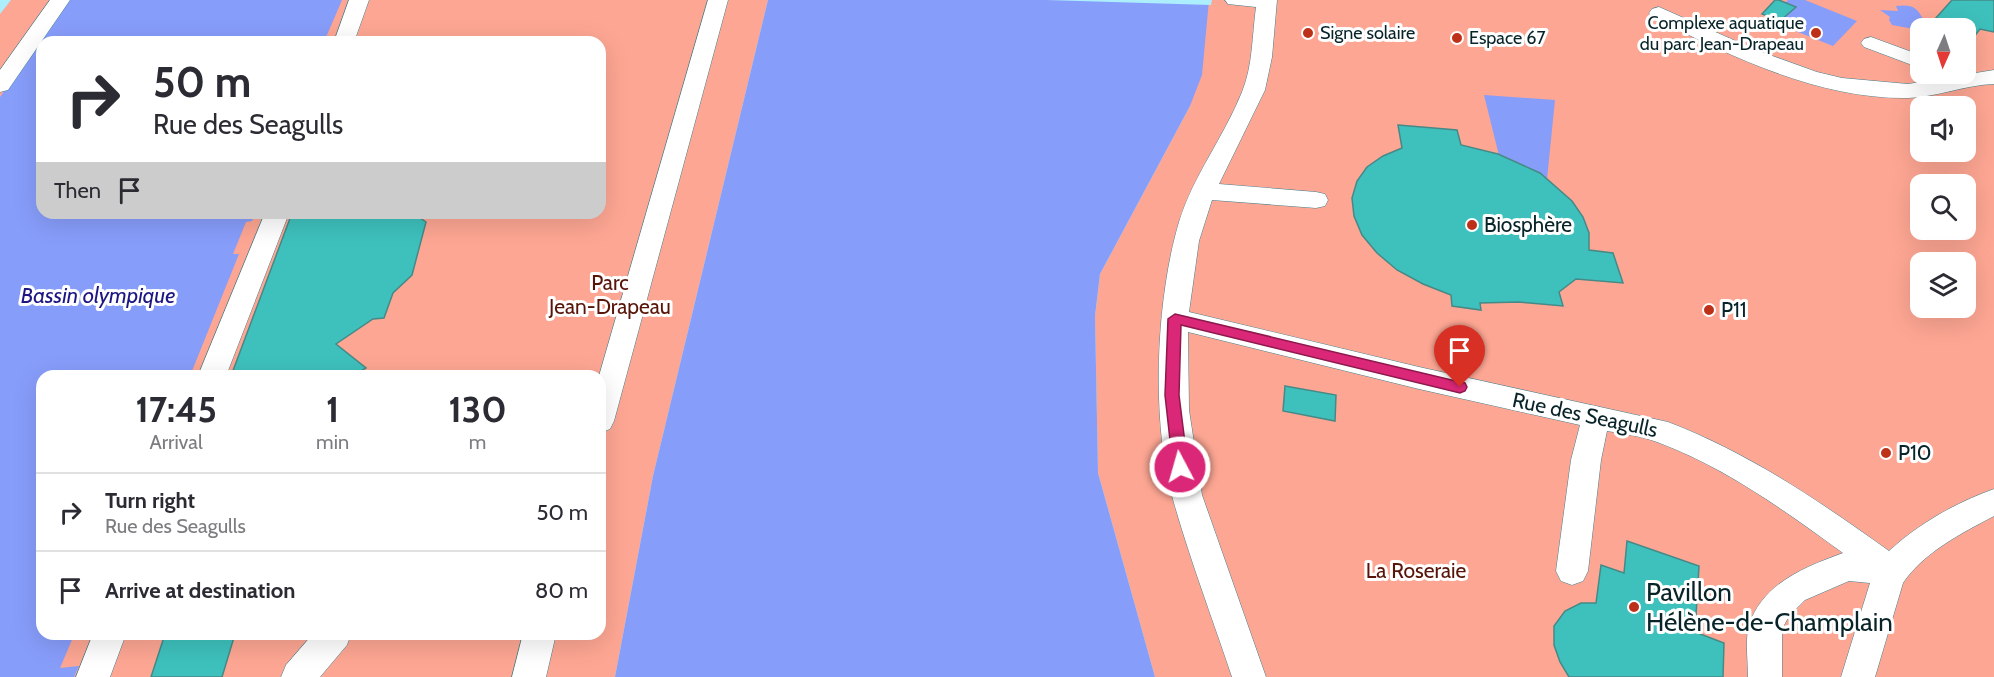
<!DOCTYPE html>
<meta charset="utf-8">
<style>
body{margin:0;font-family:Cabin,sans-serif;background:#f2f2f3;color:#2b2b33;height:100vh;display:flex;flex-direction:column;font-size:22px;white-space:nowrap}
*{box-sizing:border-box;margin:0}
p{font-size:20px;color:#7c7c81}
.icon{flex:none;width:33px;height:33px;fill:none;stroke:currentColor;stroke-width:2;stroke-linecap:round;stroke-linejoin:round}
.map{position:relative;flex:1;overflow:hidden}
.details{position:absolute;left:36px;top:370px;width:570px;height:270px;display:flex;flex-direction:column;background:#fff;border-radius:18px;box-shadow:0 6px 24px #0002}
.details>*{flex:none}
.guide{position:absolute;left:36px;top:36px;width:570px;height:183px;border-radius:18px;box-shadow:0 6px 24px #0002;background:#fff;color:#2b2b33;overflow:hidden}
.needle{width:39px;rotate:183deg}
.fabs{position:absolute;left:1910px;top:18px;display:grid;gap:12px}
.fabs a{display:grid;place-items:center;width:66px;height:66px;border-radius:12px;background:#fff;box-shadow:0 6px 24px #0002;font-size:30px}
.pin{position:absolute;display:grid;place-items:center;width:51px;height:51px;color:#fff;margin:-62px -26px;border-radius:50% 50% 50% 0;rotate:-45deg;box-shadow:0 0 6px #0007}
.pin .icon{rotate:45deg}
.me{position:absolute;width:66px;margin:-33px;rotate:354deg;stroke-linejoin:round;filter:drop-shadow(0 0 4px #0008)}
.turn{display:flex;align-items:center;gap:21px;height:126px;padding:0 18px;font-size:27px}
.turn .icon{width:78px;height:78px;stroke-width:2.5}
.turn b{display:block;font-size:42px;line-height:51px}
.then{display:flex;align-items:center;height:57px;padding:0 18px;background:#0003;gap:12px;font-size:22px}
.eta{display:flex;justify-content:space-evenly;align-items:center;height:102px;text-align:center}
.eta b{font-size:36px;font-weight:800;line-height:42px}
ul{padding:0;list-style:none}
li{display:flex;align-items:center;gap:18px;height:78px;padding:0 18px;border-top:2px solid #e1e1e2}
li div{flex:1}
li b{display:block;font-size:22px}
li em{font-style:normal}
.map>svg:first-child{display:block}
.green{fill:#fda693;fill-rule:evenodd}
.water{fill:#879dfa}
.pier{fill:#adeefd}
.building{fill:#3ec1bd;stroke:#468987;stroke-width:1.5}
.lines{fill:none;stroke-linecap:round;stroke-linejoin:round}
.minor-casing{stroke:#41808d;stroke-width:1}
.minor{fill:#fff;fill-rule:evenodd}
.route{fill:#db2777;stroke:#8e194d;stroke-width:1.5}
.poi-dot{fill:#bc3117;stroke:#fff;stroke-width:2}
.labels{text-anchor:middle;stroke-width:6;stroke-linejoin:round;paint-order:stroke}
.far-poi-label{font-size:18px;fill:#082429;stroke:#fff;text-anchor:start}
.poi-label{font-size:21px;fill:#082429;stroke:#fff;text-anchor:start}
.park-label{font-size:21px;fill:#591509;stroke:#fff}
.street-label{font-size:21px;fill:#082429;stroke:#fff}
.water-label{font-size:22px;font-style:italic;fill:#1c1782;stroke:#fff}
.near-poi-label{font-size:26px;fill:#082429;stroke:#fff;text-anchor:start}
</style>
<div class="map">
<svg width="1994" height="677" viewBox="0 0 1994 677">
<rect width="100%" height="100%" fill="#adeefd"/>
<!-- green -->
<path class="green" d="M 11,0 L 768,0 L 653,476 L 615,677 L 0,677 L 0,14 ZM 42,42 L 600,42 L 600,213 L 42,213 ZM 42,376 L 600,376 L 600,634 L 42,634 Z
M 1209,0 L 1994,0 L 1994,677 L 1155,677 L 1098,473 L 1095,316 L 1100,274 L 1190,106 ZM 1920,28 L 1965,28 L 1965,74 L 1920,74 ZM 1920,106 L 1965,106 L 1965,152 L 1920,152 ZM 1920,184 L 1965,184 L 1965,230 L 1920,230 ZM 1920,262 L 1965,262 L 1965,308 L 1920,308 Z"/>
<!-- water -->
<path class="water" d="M 68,0 L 342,0 L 324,42 L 42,42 L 42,213 L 255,213 L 252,221 L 246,222 L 233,254 L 239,254 L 190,376 L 42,376 L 42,634 L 74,635 L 60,668 L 79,666 L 74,677 L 0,677 L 0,97 Z
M 768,0 L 1209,0 L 1202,75 L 1190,106 L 1100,274 L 1095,316 L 1098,473 L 1155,677 L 615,677 L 653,476 Z
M 1788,0 L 1805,0 L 1857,21 L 1833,46 L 1768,20 Z
M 1896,6 C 1913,4 1916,7 1924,20 L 1914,23 L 1916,27 L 1914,29 L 1892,25 L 1889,20 L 1890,17 L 1880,10 L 1898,11 Z
M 1484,95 L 1555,100 L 1545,199 L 1509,196 Z"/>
<!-- pier -->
<path class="pier" d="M 1046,0 L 1212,0 L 1211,5 Z"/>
<!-- building -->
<path class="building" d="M 1775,0 L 1779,0 L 1796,7 L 1780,21 L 1762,14 Z
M 1952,0 L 1994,0 L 1994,32 L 1980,29 L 1965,48 L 1965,28 L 1927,28 Z
M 1398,125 L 1457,130 L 1461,145 L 1498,154 L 1540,173 L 1572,201 L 1583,217 L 1589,233 L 1589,250 L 1613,253 L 1623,283 L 1576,279 L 1559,292 L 1563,306 L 1519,302 L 1480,303 L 1481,310 L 1452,306 L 1451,295 L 1423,284 L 1397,270 L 1377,253 L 1362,235 L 1354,216 L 1352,198 L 1357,181 L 1367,167 L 1383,156 L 1402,148 Z
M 292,213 L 413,213 L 426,222 L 412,275 L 393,293 L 384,318 L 373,319 L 336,344 L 366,368 L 353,376 L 231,376 Z
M 1285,386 L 1336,395 L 1335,421 L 1283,411 Z
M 1627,541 L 1699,566 L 1695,632 L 1724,643 L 1723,677 L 1569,677 L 1560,662 L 1554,645 L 1554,626 L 1565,611 L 1581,603 L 1596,603 L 1601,565 L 1624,573 Z
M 165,634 L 235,634 L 222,677 L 151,677 Z"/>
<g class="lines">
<defs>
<path id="minor" d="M 50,0 L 70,0 L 8,90 L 0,92 L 0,70 Z
M 349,0 L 369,0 L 354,42 L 334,42 Z
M 708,0 L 728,0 L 614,421 L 610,429 L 600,433 L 599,376 Z
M 1225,0 L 1277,0 L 1272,57 L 1265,90 L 1219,184 L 1316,192 L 1325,194 L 1328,200 L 1325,206 L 1316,208 L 1212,200 L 1199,241 L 1189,312 L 1419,367 L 1668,422 C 1749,453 1819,501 1889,551 C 1918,524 1957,502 1994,489 L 1994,516 C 1962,533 1924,552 1903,583 L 1875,677 L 1841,677 L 1870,583 L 1849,581 L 1805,600 L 1789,616 L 1782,629 L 1782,677 L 1748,677 C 1748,661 1745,640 1749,625 C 1763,583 1805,567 1843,553 C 1785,511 1725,467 1657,442 C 1641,436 1624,434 1607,431 L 1601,460 L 1588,571 L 1583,581 L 1572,585 L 1561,581 L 1556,571 L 1571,460 L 1580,425 L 1419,389 L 1188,332 L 1189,410 L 1202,495 L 1266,677 L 1232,677 C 1212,617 1189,557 1172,496 C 1151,418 1156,299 1179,222 C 1193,176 1224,137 1242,92 C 1253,65 1252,36 1256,7 L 1228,4 Z
M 1659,7 L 1756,50 L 1817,72 L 1842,78 L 1908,84 L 1994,70 L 1994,84 C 1965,85 1937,97 1908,98 C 1817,99 1731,56 1652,17 L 1649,13 L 1652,9 Z
M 1871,37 L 1920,55 L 1920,68 L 1864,47 L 1861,43 L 1864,39 Z
M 265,213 L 289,213 L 226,376 L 198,376 Z
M 93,634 L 126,634 L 110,677 L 76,677 Z
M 313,634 L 351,634 L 347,645 L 320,677 L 281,677 L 286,665 Z
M 523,634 L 556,634 L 546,677 L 512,677 Z"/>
</defs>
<!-- minor casing -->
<use href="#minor" class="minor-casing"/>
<!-- minor -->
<use href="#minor" class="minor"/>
</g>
<!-- route -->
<path class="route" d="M 1175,314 L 1460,382 L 1465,383 L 1467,387 L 1465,391 L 1460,393 L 1181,325 L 1179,395 L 1188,467 L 1186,471 L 1180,473 L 1175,471 L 1173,467 L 1165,395 L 1168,319 Z"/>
<!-- markers -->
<g class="poi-dot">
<circle cx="1308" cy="33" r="6"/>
<circle cx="1816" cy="33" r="6"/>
<circle cx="1457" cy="38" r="6"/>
<circle cx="1472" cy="225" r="6"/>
<circle cx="1709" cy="310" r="6"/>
<circle cx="1886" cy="453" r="6"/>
<circle cx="1634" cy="607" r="6"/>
</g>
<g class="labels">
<!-- far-poi labels -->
<g class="far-poi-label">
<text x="1804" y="29" text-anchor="end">Complexe aquatique<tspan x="1804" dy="21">du parc Jean-Drapeau</tspan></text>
<text x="1320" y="39">Signe solaire</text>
<text x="1469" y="44">Espace 67</text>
</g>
<!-- poi labels -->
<g class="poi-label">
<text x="1484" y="232">Biosphère</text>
<text x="1721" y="317">P11</text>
<text x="1898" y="460">P10</text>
</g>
<!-- park labels -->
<g class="park-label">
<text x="610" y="290">Parc<tspan x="610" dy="24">Jean-Drapeau</tspan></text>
<text x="1416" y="578">La Roseraie</text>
</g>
<!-- street labels -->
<g class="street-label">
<text transform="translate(1585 415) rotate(12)" y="7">Rue des Seagulls</text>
</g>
<!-- water labels -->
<g class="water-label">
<text x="98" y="303">Bassin olympique</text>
</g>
<!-- near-poi labels -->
<g class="near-poi-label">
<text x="1646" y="601">Pavillon<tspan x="1646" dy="30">Hélène-de-Champlain</tspan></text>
</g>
</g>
</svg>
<div class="fabs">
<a><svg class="needle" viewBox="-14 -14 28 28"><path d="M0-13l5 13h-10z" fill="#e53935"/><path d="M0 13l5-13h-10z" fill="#7c7c81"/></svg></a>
<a><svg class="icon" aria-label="sound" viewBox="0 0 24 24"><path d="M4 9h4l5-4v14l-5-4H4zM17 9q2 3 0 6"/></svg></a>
<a><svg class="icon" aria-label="search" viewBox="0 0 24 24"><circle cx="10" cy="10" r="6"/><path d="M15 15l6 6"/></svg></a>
<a><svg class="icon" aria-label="layers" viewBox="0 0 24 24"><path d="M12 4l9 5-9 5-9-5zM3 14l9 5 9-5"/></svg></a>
</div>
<div class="pin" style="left:1460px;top:387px;background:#d93025"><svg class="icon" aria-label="arrive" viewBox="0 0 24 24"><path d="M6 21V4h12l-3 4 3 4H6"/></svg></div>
<svg class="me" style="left:1180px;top:467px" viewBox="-20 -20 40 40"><circle r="17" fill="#db2777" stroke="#fff" stroke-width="3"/><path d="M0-11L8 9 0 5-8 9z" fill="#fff"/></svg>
<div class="guide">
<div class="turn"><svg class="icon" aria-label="right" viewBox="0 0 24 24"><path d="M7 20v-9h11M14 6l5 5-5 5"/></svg><div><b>50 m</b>Rue des Seagulls</div></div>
<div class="then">Then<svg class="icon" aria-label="arrive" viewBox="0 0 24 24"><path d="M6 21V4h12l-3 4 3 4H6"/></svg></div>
</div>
<section class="details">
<div class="eta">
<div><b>17:45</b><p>Arrival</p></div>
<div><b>1</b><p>min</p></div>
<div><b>130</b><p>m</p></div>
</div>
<ul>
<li><svg class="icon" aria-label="right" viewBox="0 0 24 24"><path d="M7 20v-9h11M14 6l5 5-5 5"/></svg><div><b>Turn right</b><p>Rue des Seagulls</p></div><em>50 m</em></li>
<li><svg class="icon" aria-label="arrive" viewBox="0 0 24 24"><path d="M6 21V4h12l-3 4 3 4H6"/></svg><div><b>Arrive at destination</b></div><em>80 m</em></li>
</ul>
</section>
</div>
